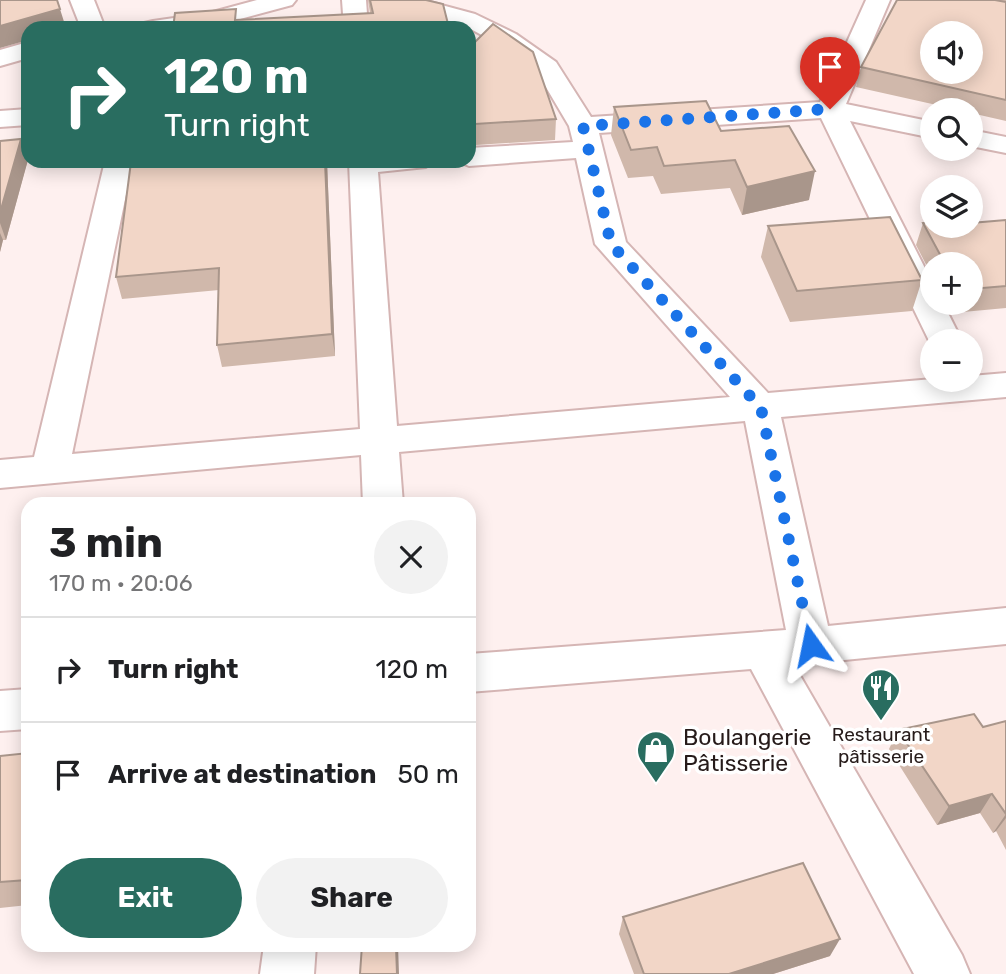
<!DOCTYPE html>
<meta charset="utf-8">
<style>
body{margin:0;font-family:Rubik,sans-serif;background:#f2f2f2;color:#202124;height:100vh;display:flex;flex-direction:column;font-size:26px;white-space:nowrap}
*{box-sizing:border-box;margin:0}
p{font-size:23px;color:#757577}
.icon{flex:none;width:38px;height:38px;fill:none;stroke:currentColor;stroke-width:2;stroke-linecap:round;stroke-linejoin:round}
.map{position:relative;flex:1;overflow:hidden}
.side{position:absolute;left:21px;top:497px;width:455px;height:455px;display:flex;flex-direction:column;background:#fff;border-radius:21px;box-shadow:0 4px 18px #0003}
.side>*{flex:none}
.guide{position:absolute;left:21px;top:21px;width:455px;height:147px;border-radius:21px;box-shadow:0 4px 18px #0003;background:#296d60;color:#fff;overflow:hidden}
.controls{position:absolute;left:920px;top:21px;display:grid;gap:14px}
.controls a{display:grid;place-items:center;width:63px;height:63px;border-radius:50%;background:#fff;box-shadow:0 4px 18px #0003;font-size:35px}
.pin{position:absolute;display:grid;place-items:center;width:60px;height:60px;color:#fff;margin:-72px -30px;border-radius:50% 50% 50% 0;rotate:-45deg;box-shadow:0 0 7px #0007}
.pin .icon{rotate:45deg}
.me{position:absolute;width:77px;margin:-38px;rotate:348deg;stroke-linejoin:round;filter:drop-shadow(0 0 5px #0008)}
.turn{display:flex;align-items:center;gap:24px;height:147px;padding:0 28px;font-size:32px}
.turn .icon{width:91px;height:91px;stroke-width:2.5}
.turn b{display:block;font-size:49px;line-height:60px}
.round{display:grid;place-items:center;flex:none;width:74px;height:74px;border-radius:37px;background:#f2f2f2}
.head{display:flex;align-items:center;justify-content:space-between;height:119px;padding:0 28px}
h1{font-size:42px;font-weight:700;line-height:52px}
.button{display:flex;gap:14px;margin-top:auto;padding:14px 28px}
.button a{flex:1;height:80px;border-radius:42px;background:#296d60;color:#fff;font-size:28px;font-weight:700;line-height:80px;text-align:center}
.button a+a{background:#f2f2f2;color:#202124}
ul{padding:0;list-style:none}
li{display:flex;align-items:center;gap:21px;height:105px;padding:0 28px;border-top:2px solid #e0e0e0}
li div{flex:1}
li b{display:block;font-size:26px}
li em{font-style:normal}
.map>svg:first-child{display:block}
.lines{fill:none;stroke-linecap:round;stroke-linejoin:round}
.minor-casing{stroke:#d5b5b4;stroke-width:4}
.minor{fill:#fff;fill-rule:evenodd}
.wall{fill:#d0b8ab}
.shaded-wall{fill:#a9968b}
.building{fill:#f2d6c7;stroke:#a9968b;stroke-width:2;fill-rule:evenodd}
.route{stroke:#1a73e8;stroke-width:12;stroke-dasharray:0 21.6}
.labels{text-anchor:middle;stroke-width:7;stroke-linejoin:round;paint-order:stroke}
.poi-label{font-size:19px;fill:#261b1a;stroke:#fff}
.near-poi-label{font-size:23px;fill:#261b1a;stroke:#fff;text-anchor:start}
</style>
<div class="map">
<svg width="1006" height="974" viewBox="0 0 1006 974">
<rect width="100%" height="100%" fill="#fef0ef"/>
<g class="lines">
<defs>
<path id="minor" d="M 70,0 L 94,0 L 105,28 L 81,28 Z
M 257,0 L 296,0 L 292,5 L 210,27 L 141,28 L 144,23 L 153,21 L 209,13 Z
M 342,0 L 366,0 L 368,28 L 344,28 Z
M 384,0 L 423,0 L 475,14 L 516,34 L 556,62 L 591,117 L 820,102 L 866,0 L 890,0 L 846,104 L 933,122 L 933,138 L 850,121 L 933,284 L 933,303 L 943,303 L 962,341 L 933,341 L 933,349 L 821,118 L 599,133 L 626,242 L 768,393 L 933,379 L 971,380 L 971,376 L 1006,373 L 1006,397 L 781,417 L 828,626 L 1006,608 L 1006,644 L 794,665 L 962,955 L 970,974 L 914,974 L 751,669 L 469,692 L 469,654 L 786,630 L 745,421 L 399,452 L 403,504 L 363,504 L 361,455 L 0,488 L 0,460 L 34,457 L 105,161 L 133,161 L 72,454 L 360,429 L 349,161 L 430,161 L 426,167 L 378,172 L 397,426 L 730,397 L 595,244 L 576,158 L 469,166 L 457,161 L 469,161 L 469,148 L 573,142 L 569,126 L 537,72 L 498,44 L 469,28 L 388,5 Z
M 28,42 L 28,58 L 0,66 L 0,50 Z
M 28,109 L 28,125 L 0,127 L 0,111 Z
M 971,130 L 1006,137 L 1006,153 L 971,146 Z
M 28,689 L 28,729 L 0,731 L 0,691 Z
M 264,945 L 316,945 L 314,974 L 260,974 Z"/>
</defs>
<!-- minor casing -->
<use href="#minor" class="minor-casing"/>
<!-- minor -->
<use href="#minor" class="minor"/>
</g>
<!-- wall -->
<path class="wall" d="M 368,0 L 426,0 L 449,28 L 173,28 L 238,20 L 370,13 Z
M 897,0 L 1006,0 L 1006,121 L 971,113 L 971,110 L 959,110 L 856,87 L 861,67 Z
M 469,48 L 556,119 L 555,140 L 476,145 L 469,120 Z
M 614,107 L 721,131 L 809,200 L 742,215 L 730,188 L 661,194 L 653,176 L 628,178 L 611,135 Z
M 0,141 L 28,159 L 6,240 L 3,240 L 0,252 Z
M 138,161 L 329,161 L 327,162 L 335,356 L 222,367 L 217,345 L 219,290 L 122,299 L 116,277 Z
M 1006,220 L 1006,308 L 952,313 L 946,303 L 971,303 L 971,264 L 933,264 L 933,278 L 916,245 L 923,223 L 933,226 Z
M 768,226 L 922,280 L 912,311 L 790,322 L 761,257 Z
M 1006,721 L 1006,850 L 996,831 L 993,833 L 980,813 L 937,825 L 889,749 L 898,730 L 983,727 Z
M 28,753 L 28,905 L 0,908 L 0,756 Z
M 623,917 L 830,956 L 773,974 L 634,974 L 619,934 Z"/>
<!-- shaded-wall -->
<path class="shaded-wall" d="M 60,9 L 66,28 L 28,28 L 28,40 L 0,48 L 0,26 Z
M 21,139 L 28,160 L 6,240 L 0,223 L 0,213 Z
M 325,161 L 327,162 L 335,356 L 332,334 Z
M 815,171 L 809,200 L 742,215 L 747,187 Z
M 0,233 L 3,240 L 0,252 Z
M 992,794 L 980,813 L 937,825 L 949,806 Z
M 1006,814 L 1006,818 L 996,831 L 993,833 Z
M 840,939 L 830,956 L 773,974 L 729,974 Z
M 396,945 L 398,945 L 399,974 L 397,974 Z"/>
<!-- building -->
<path class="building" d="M 0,0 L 57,0 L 60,9 L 0,26 Z
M 370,0 L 426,0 L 443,4 L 449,28 L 173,28 L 175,13 L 236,9 L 235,20 L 373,13 Z
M 897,0 L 995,0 L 1006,2 L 1006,100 L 861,67 ZM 933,33 L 971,33 L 971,72 L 933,72 Z
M 493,24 L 533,52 L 556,119 L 475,124 L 469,101 L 469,48 Z
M 706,101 L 721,131 L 789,126 L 815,171 L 747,187 L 735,160 L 664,166 L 657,147 L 631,150 L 614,107 Z
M 21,139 L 0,213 L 0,141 Z
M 138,161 L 325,161 L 332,334 L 217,345 L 219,268 L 116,277 L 131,162 Z
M 890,217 L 922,280 L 797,291 L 768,226 Z
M 1006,220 L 1006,286 L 971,289 L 971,264 L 943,264 L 943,260 L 923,223 L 933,222 L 933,226 L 971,226 L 971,223 Z
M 974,714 L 983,727 L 1006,721 L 1006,814 L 992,794 L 949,806 L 898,730 Z
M 28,753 L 28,875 L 27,880 L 0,882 L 0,756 Z
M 803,863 L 840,939 L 729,974 L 644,974 L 623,917 Z
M 362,945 L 396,945 L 397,974 L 360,974 Z"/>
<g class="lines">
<!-- route -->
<path class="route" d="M 811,645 L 761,408 L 611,244 L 583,126 L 830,109"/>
</g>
<!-- icons -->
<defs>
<symbol id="restaurant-pin" viewBox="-11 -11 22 30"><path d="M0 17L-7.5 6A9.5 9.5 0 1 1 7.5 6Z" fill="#296d60" stroke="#fff"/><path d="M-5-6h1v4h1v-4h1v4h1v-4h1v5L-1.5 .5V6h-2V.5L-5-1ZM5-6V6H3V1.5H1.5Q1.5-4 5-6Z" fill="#fff"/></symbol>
<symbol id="shop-pin" viewBox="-11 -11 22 30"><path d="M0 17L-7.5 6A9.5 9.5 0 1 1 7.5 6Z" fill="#296d60" stroke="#fff"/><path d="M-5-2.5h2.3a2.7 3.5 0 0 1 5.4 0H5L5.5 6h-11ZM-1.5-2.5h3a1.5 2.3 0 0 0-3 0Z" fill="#fff"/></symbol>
</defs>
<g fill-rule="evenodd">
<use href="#restaurant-pin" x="859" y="666" width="44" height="60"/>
<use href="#shop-pin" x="634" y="728" width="44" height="60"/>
</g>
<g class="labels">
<!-- poi labels -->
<g class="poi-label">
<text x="881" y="741">Restaurant<tspan x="881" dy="22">pâtisserie</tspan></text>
</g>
<!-- near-poi labels -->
<g class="near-poi-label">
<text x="683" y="745">Boulangerie<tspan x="683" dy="26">Pâtisserie</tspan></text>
</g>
</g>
</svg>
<div class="controls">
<a><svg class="icon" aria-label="sound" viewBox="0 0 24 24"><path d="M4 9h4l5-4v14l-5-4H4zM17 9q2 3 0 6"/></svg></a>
<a><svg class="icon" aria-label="search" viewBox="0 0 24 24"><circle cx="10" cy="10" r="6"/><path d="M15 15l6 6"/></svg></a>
<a><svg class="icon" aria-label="layers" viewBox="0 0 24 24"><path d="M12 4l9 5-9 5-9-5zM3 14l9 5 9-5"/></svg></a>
<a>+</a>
<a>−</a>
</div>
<div class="pin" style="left:830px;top:109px;background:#d93025"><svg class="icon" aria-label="arrive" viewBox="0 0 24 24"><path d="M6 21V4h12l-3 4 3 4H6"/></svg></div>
<svg class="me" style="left:811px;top:645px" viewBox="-20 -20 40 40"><path d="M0-17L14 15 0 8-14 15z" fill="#1a73e8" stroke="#fff" stroke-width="4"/></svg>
<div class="guide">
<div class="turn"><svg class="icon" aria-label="right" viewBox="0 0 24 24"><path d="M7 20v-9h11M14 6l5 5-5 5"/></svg><div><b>120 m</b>Turn right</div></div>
</div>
<section class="side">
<div class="head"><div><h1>3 min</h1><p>170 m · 20:06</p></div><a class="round"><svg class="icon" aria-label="close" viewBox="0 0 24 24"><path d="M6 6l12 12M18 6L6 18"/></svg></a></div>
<ul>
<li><svg class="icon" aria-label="right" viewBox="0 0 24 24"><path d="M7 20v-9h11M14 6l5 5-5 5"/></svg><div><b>Turn right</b></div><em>120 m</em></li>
<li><svg class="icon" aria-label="arrive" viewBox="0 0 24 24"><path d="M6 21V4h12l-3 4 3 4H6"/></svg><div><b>Arrive at destination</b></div><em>50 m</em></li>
</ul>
<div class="button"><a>Exit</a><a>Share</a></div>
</section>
</div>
